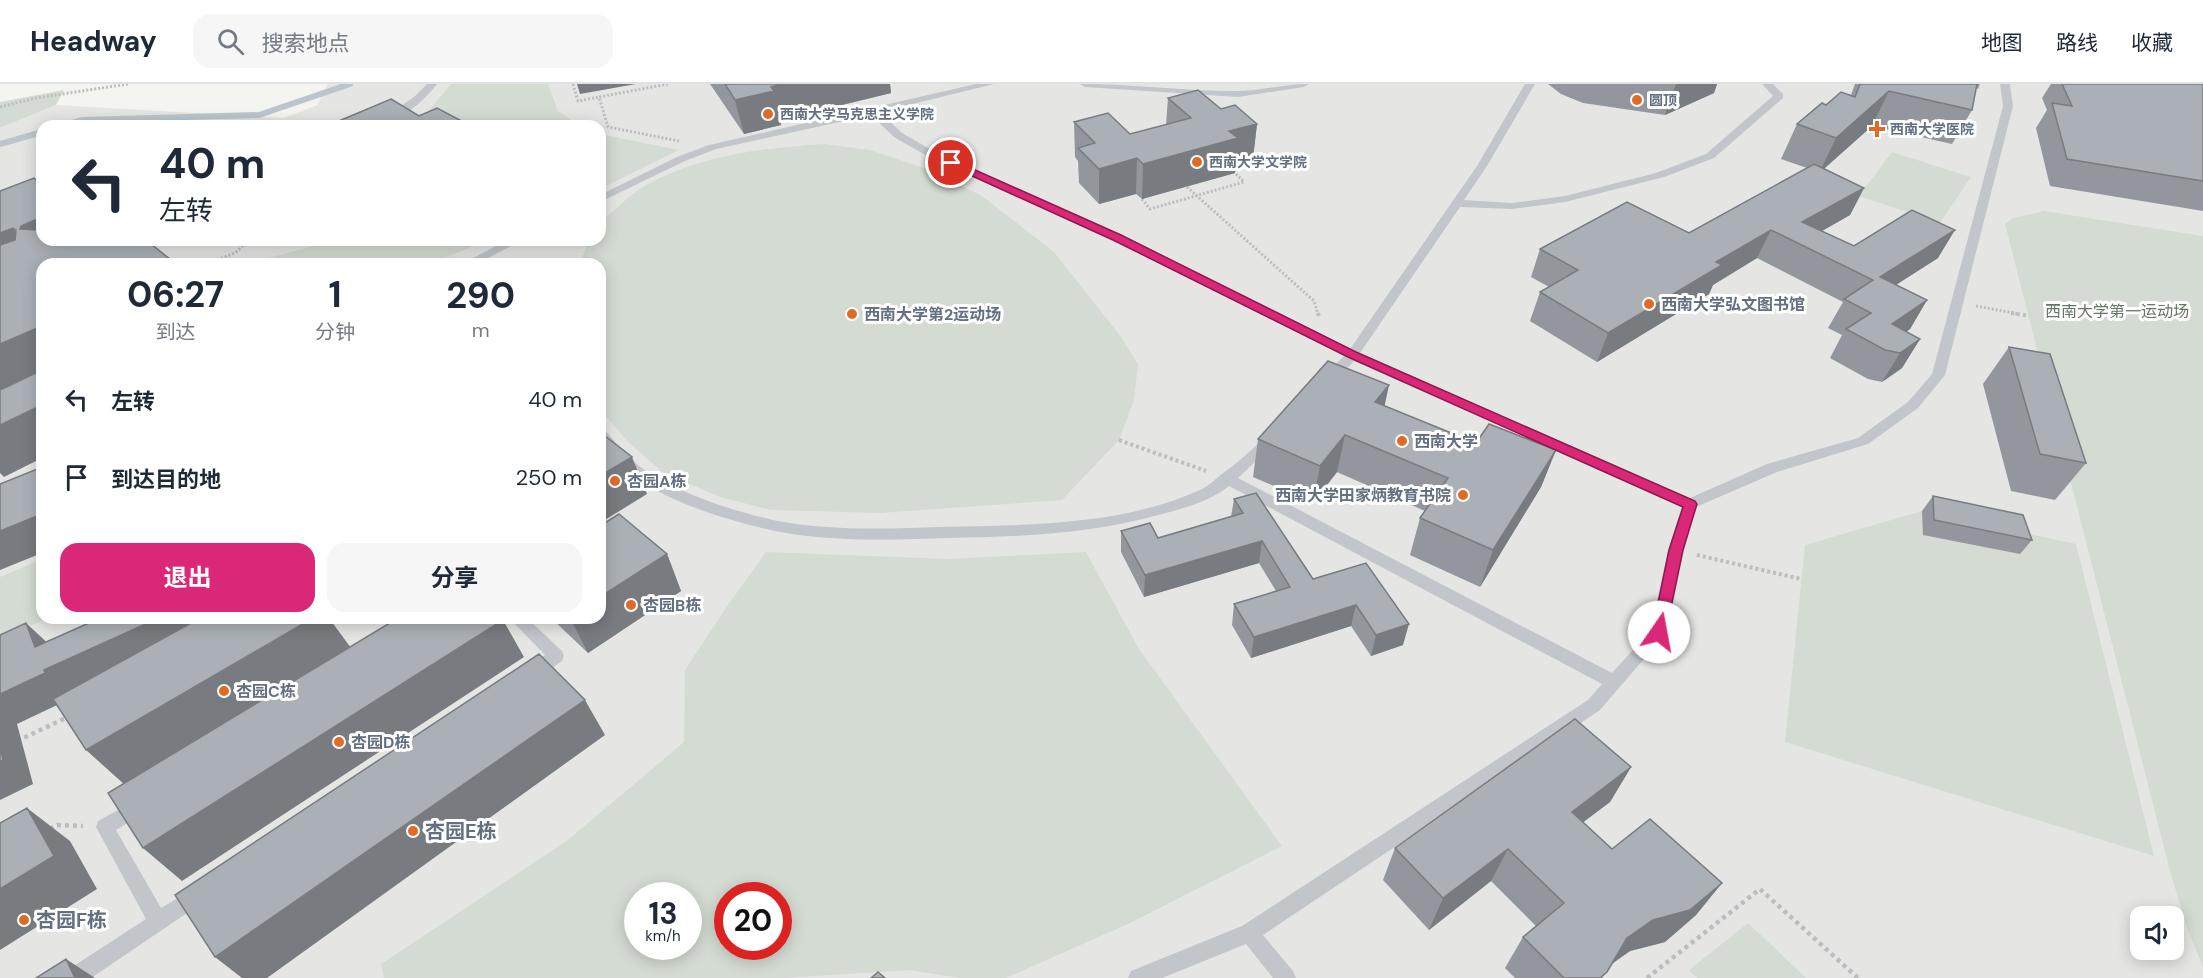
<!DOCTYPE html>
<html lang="zh">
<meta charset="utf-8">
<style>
body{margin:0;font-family:"DM Sans","Noto Sans SC",sans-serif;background:#f6f6f7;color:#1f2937;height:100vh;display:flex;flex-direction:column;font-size:22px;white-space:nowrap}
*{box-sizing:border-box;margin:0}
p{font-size:20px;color:#747a83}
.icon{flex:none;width:33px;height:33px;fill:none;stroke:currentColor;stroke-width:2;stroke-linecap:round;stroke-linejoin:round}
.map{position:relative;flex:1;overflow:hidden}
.sheet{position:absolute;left:36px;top:174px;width:570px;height:366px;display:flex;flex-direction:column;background:#fff;border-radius:18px;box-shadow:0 3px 15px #0003}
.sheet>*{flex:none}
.top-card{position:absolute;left:36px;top:36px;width:570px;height:126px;border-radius:18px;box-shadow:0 3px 15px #0003;background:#fff;color:#1f2937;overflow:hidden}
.controls{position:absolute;left:2130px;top:822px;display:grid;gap:12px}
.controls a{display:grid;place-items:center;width:54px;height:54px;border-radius:12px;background:#fff;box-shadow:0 3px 15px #0003;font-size:30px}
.speed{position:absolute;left:624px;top:798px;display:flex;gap:12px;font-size:30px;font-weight:700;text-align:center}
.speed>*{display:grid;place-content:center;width:78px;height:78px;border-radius:50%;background:#fff;box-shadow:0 3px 15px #0003;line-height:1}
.speed small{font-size:15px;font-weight:400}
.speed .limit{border:9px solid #d22;background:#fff;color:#111}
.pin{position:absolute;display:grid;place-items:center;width:51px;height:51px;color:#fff;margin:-26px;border:3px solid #fff;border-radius:50%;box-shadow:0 2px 6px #0007}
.me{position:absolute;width:66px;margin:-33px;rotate:12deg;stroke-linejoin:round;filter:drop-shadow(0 0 4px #0008)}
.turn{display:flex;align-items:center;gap:21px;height:126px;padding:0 24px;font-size:27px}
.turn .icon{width:78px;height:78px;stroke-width:2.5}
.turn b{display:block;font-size:42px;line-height:51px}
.eta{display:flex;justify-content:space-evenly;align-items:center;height:102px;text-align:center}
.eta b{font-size:36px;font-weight:700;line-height:42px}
.primary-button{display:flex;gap:12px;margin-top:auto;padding:12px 24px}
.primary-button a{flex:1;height:69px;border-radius:18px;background:#db2777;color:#fff;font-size:24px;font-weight:700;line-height:69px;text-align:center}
.primary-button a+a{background:#f6f6f7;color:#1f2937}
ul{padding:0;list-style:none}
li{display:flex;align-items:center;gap:18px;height:78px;padding:0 24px}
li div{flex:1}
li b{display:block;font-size:22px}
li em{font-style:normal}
header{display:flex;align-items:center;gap:36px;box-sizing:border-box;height:84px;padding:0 30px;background:#fff;border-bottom:2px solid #e0e1e3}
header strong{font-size:28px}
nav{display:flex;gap:33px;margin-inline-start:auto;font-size:21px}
.search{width:420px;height:54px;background:#f6f6f7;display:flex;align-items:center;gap:15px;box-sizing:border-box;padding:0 21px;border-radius:18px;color:#747a83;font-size:22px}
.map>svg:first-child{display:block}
.built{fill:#e5e6e4;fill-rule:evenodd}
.green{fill:#d4dbd2;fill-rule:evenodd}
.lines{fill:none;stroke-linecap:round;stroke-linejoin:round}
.stream{stroke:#bbc5cb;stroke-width:6}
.path-far2{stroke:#bcbdc0;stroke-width:3;stroke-dasharray:2 2;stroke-linecap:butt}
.path-far1{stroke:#bcbdc0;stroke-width:4;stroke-dasharray:3 3;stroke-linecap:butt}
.path{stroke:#bcbdc0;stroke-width:4.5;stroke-dasharray:4 4;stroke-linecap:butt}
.service{fill:#c2c5c9;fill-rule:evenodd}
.wall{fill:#93979d}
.shaded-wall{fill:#787b7f}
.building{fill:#abb0b6;stroke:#787b7f;stroke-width:1.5}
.route{fill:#db2777;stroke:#8e194d;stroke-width:1.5}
.poi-dot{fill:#e06b25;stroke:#fff;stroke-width:2}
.labels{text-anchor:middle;stroke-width:6;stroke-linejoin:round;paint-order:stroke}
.far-poi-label{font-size:14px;font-weight:bold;fill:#647081;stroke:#fff;text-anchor:start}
.poi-label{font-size:16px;font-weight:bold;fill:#647081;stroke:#fff;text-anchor:start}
.park-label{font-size:16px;fill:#647963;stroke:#fff}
.near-poi-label{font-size:20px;font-weight:bold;fill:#647081;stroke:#fff;text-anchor:start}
</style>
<header>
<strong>Headway</strong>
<div class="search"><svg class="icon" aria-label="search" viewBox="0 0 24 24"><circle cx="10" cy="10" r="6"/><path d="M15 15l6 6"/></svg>搜索地点</div>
<nav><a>地图</a><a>路线</a><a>收藏</a></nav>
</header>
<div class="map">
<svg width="2203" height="894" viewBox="0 0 2203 894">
<rect width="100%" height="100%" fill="#f4f5f1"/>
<!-- built -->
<path class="built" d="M 328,0 L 2203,0 L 2203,894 L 0,894 L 0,44 L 56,21 L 284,34 L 317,21 ZM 42,42 L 600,42 L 600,156 L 42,156 ZM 42,180 L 600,180 L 600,534 L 42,534 ZM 638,812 L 688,812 L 688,862 L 638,862 ZM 728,812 L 778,812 L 778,862 L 728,862 ZM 2140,832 L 2174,832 L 2174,866 L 2140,866 Z"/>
<!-- green -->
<path class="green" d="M 451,0 L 548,0 L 558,27 L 580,42 L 462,42 L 427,29 Z
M 64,6 L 56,21 L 0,44 L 0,18 Z
M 600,50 L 679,66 L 600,105 Z
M 824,60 L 870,66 L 930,86 L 982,112 L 1054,168 L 1121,253 L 1138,280 L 1134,316 L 1119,356 L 1062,416 L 880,429 L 771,426 L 720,413 L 662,388 L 627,357 L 600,325 L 600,180 L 580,180 L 589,156 L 600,156 L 600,139 C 615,126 629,111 646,101 C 701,71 763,64 824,60 Z
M 1892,68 L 1971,93 L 1940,139 L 1859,112 Z
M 2044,127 L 2203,152 L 2203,883 L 2187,844 L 2170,787 L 2005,140 L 2013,134 Z
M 335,156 L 488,156 L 430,180 L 247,180 Z
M 1922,427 L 2076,460 L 2154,772 L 1785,658 L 1805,461 Z
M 766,468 L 947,475 L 1086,468 L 1139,565 L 1282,762 L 1128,840 L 1006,894 L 960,894 L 909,886 L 785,894 L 384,894 L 381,880 L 568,756 L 684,658 L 685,586 L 728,521 ZM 638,812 L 688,812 L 688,862 L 638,862 ZM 728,812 L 778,812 L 778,862 L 728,862 Z
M 42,475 L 42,534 L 47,534 L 18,548 L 0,551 L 0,493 Z
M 1748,839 L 1806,894 L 1697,894 L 1689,886 Z"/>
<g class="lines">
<!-- stream -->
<path class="stream" d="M 62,42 L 83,36 L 259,31 L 350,0
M 0,60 L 42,48"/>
<!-- path-far2 -->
<path class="path-far2" d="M 573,0 L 578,17 L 599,13
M 668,0 L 599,13 L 608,43 L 679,57
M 0,23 L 36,14 L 128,0
M 1187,103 L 1314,217 L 1318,230
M 1142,115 L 1150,125 L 1244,98 L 1235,89
M 206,180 L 235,169 L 249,156
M 1976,222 L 2019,230"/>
<!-- path-far1 -->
<path class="path-far1" d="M 1318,229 L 1319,233
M 2011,229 L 2029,232
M 1119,356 L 1206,387
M 1697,471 L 1801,495"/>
<!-- path -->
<path class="path" d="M 17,657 L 70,632
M 50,745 L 57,741 L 83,742
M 1647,894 L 1760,805 L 1858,894"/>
<!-- service -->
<path class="service" d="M 427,0 L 437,0 C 423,18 396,42 373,42 L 415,12 Z
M 976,0 L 994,0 L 880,28 L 902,49 L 935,68 L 1121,151 L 1350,265 L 1477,82 L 1525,0 L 1535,0 L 1487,82 L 1464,116 L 1512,119 L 1565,112 L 1656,89 L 1706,70 L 1773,12 L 1762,0 L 1773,0 L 1783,10 L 1783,14 L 1714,74 L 1664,93 L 1565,118 L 1512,125 L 1460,123 L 1360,269 L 1690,414 L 1767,380 L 1858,354 L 1908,318 L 1932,290 L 2003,22 L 2000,0 L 2010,0 L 2013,22 L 1945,291 L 1918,324 L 1868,360 L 1777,388 L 1696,423 L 1684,466 L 1667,548 L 1600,626 L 1263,851 L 1293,887 L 1296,894 L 1273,894 L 1246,860 L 1162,894 L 1128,894 L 1131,887 L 1242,842 L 1588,616 L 1602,600 L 1229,402 C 1210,417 1185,424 1162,430 C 1092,450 1019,453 947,454 C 889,456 831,458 775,447 C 733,438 674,420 639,396 C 624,386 612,372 600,358 L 600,344 L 605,346 C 619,363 634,381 654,392 C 690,413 734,427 773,436 C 828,447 885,445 941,443 C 1027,441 1120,442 1200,406 C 1209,402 1215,395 1222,390 C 1237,379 1252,366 1266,352 L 1276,352 L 1278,355 L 1276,358 L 1238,394 L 1612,589 L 1651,546 L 1668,466 L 1682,422 L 1354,277 L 1332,300 L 1322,300 L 1320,297 L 1322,294 L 1344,272 L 1113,155 L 927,72 L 894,53 L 871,31 L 716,65 L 685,77 L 600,118 L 600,111 L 677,73 L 709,61 Z
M 1080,0 C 1132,0 1184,7 1236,7 C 1260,7 1284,0 1309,0 L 1304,3 L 1238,13 L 1085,3 Z
M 507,156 L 522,156 L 477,180 L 462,180 Z
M 509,534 L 527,534 L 562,567 L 564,572 L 562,577 C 551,584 537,599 524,595 L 522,590 L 524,585 L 545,571 Z
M 138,715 L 144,717 L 147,723 L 144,729 L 116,746 L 161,824 L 198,802 L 205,805 L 208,811 L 205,817 L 91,894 L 63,894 L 66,887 L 146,835 L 96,743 L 98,737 Z"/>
</g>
<!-- wall -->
<path class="wall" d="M 710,0 L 890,0 L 891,9 L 780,36 L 781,41 L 744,50 Z
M 1548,0 L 1717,0 L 1714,9 L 1665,31 L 1583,19 L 1561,10 Z
M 1855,0 L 1980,0 L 1978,5 L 1976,4 L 1972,26 L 1952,60 L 1872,42 L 1824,85 L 1864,104 L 1850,131 L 1822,147 L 1854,162 L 1938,174 L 1896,201 L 1927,216 L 1910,245 L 1906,248 L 1920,255 L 1902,284 L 1882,298 L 1868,295 L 1830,274 L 1842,251 L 1828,244 L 1843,218 L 1757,174 L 1713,201 L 1709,210 L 1597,278 L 1530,237 L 1540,208 L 1549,203 L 1531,193 L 1540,165 L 1689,149 L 1807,84 L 1781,75 L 1797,40 L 1826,21 L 1851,11 Z
M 2051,0 L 2203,0 L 2203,127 L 2050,102 L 2036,44 L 2047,26 L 2042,14 Z
M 1168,14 L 1221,25 L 1257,40 L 1253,74 L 1236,79 L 1235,89 L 1142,115 L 1136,110 L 1099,120 L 1079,99 L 1078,77 L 1075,73 L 1074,38 L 1130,50 L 1166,41 Z
M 2009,263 L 2086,379 L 2055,416 L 2011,407 L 1983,300 Z
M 1384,322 L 1476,359 L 1556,366 L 1541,403 L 1480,503 L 1410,471 L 1420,434 L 1425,427 L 1337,388 L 1313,419 L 1253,393 L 1258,355 Z
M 1933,412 L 2032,456 L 2020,470 L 1923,451 L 1922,427 Z
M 1234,415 L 1313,495 L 1366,479 L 1403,561 L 1371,572 L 1351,542 L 1251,574 L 1232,541 L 1234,520 L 1276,507 L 1259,479 L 1144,513 L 1121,468 L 1121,447 L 1158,454 L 1231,433 Z
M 667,470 L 681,507 L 588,569 L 551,534 L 600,534 Z
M 1631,683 L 1610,718 L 1583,738 L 1612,765 L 1722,799 L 1696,831 L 1665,858 L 1630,867 L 1612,880 L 1602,894 L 1515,894 L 1505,884 L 1523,853 L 1536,842 L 1491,797 L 1429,846 L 1383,796 L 1395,764 Z"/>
<!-- shaded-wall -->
<path class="shaded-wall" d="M 577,0 L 636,0 L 580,10 Z
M 782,0 L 890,0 L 891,9 L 780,36 L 781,41 L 744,50 L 735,16 L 771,3 Z
M 1676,0 L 1717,0 L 1714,9 L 1665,31 Z
M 1889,7 L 1872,42 L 1819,89 L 1836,54 Z
M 1257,40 L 1253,74 L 1236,79 L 1235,89 L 1142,115 L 1143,80 L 1229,47 Z
M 1137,74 L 1136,110 L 1099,120 L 1099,85 Z
M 1864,104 L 1850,131 L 1799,160 L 1802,138 Z
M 42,133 L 42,156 L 20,145 L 21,142 Z
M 13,144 L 41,180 L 0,197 L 0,149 Z
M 1771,146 L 1757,174 L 1713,201 L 1709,210 L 1597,278 L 1608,249 L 1716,178 Z
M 1955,146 L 1938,174 L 1864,221 L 1880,193 Z
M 1927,216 L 1910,245 L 1882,264 L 1892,240 Z
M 42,242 L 42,292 L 0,312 L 0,260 Z
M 1920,255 L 1902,284 L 1882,298 L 1900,269 Z
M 1389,301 L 1381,339 L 1375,318 Z
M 42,321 L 42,374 L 4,393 L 0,389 L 0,341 Z
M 1345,351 L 1337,388 L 1313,419 L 1320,382 Z
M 1556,366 L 1541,403 L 1480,503 L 1493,466 Z
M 632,373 L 647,410 L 600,439 L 600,392 Z
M 42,430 L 42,469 L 0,486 L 0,447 Z
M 1262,457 L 1259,479 L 1144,513 L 1145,491 Z
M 667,470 L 681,507 L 588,569 L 570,534 L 600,534 L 600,513 Z
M 1356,521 L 1351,542 L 1251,574 L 1254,553 Z
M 159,534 L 210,534 L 72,614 L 17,640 L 33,700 L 0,716 L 0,610 L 44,586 L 26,539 L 53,564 Z
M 313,534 L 329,534 L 351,564 L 125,701 L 86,666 Z
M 503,536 L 524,573 L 182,797 L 143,764 Z
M 1409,540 L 1403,561 L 1371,572 L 1376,551 Z
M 585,616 L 605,651 L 267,894 L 242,894 L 215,873 Z
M 1631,683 L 1610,718 L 1553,761 L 1572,728 Z
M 27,724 L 70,757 L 97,805 L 0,866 L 0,805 Z
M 1508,765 L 1491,797 L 1429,846 L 1443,814 Z
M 1722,799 L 1696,831 L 1665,858 L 1630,867 L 1604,885 L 1627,854 L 1653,836 Z
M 66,875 L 95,894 L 75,894 Z"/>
<!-- building -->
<path class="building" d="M 725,0 L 782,0 L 771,3 L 774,7 L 735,16 Z
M 1860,0 L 1977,0 L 1972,26 L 1889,7 L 1836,54 L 1797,40 L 1822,19 L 1826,21 L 1841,8 L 1855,13 Z
M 2062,0 L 2203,0 L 2203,97 L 2067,75 L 2052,19 L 2072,22 Z
M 1198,6 L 1221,25 L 1235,21 L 1257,40 L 1229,47 L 1238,54 L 1143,80 L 1137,74 L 1099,85 L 1078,64 L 1095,59 L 1074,38 L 1108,29 L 1130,50 L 1191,34 L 1168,14 Z
M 391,15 L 419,32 L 437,24 L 471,42 L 327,42 Z
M 1814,80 L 1864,104 L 1802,138 L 1854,162 L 1912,126 L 1955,146 L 1880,193 L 1927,216 L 1892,240 L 1920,255 L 1900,269 L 1885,266 L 1846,245 L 1871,229 L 1844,215 L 1873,196 L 1771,146 L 1716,178 L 1722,181 L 1608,249 L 1540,208 L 1578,186 L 1540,165 L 1627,118 L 1689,149 Z
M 34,94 L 42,101 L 42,133 L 21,142 L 20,145 L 39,146 L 42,144 L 42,156 L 146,156 L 176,180 L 42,180 L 42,242 L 0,260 L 0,161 L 15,156 L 16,146 L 13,144 L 0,149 L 0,107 Z
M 2009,263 L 2050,270 L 2086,379 L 2040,370 Z
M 1328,277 L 1389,301 L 1375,318 L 1476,359 L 1489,340 L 1556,366 L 1493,466 L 1420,434 L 1448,394 L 1345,351 L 1320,382 L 1258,355 Z
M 42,286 L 42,321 L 0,341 L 0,306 Z
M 600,348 L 632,373 L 600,392 Z
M 42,383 L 42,430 L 0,447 L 0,400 Z
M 1256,409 L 1313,495 L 1366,479 L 1409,540 L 1376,551 L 1356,521 L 1254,553 L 1234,520 L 1290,503 L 1262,457 L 1145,491 L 1121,447 L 1150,439 L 1158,454 L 1243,429 L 1234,415 Z
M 1933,412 L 2023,431 L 2032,456 L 1934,436 Z
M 619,430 L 667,470 L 600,513 L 600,442 Z
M 100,534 L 159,534 L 44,586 L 45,589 L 0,610 L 0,551 L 26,539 L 35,563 Z
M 200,534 L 313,534 L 86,666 L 53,615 Z
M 398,534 L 501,534 L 503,536 L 143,764 L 108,709 Z
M 539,570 L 585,616 L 215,873 L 175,811 Z
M 1575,635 L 1631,683 L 1572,728 L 1612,765 L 1650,735 L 1722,799 L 1690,826 L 1653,836 L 1627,854 L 1607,888 L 1600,894 L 1564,894 L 1523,853 L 1564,819 L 1508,765 L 1443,814 L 1395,764 Z
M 0,662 L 3,676 L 0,678 Z
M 27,724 L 54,772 L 0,805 L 0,739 Z
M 66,875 L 75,894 L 36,894 Z
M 878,888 L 885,894 L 871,894 Z"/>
<!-- route -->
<path class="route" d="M 948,77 L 955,77 L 1121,151 L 1356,268 L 1695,417 L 1697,420 L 1683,466 L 1665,552 L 1654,552 L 1652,548 L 1669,466 L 1683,423 L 1348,273 L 1113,156 L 948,81 Z"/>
<!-- markers -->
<g class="poi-dot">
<circle cx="1637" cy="16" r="6"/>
<circle cx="768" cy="30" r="6"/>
<path d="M1874 36h6v6h6v6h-6v6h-6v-6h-6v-6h6z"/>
<circle cx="1197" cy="78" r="6"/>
<circle cx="1649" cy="220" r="6"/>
<circle cx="852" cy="230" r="6"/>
<circle cx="1402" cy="357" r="6"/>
<circle cx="615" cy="397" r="6"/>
<circle cx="1463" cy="411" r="6"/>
<circle cx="631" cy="521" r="6"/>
<circle cx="224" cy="607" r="6"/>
<circle cx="339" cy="658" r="6"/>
<circle cx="413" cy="747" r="6"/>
<circle cx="24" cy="836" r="6"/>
</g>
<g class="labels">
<!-- far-poi labels -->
<g class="far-poi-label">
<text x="1649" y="21">圆顶</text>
<text x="780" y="35">西南大学马克思主义学院</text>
<text x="1890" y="50">西南大学医院</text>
<text x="1209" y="83">西南大学文学院</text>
</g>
<!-- poi labels -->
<g class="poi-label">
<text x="1661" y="226">西南大学弘文图书馆</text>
<text x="864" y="236">西南大学第2运动场</text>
<text x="1414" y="363">西南大学</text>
<text x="627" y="403">杏园A栋</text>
<text x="1451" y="417" text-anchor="end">西南大学田家炳教育书院</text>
<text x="643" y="527">杏园B栋</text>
<text x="236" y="613">杏园C栋</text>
<text x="351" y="664">杏园D栋</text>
</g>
<!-- park labels -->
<g class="park-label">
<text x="2117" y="233">西南大学第一运动场</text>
</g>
<!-- near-poi labels -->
<g class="near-poi-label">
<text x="425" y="754">杏园E栋</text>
<text x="36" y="843">杏园F栋</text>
</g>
</g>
</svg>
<div class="controls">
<a><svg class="icon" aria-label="sound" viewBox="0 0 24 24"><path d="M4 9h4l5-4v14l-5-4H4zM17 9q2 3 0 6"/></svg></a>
</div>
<div class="speed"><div>13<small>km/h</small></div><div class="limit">20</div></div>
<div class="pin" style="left:951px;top:79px;background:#d93025"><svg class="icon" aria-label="arrive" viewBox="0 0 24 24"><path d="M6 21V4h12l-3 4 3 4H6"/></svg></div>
<svg class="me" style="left:1659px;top:548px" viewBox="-20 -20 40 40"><circle r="19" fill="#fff"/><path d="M0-13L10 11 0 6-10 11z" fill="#db2777"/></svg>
<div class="top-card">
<div class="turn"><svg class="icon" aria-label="left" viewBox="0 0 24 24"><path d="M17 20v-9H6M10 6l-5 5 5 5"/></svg><div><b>40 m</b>左转</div></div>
</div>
<section class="sheet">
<div class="eta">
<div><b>06:27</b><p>到达</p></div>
<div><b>1</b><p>分钟</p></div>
<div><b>290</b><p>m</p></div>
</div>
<ul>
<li><svg class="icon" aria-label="left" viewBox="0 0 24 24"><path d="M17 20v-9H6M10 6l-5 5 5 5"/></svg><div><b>左转</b></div><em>40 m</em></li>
<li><svg class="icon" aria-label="arrive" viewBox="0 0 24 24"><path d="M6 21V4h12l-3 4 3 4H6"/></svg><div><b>到达目的地</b></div><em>250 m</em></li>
</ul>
<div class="primary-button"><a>退出</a><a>分享</a></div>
</section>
</div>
